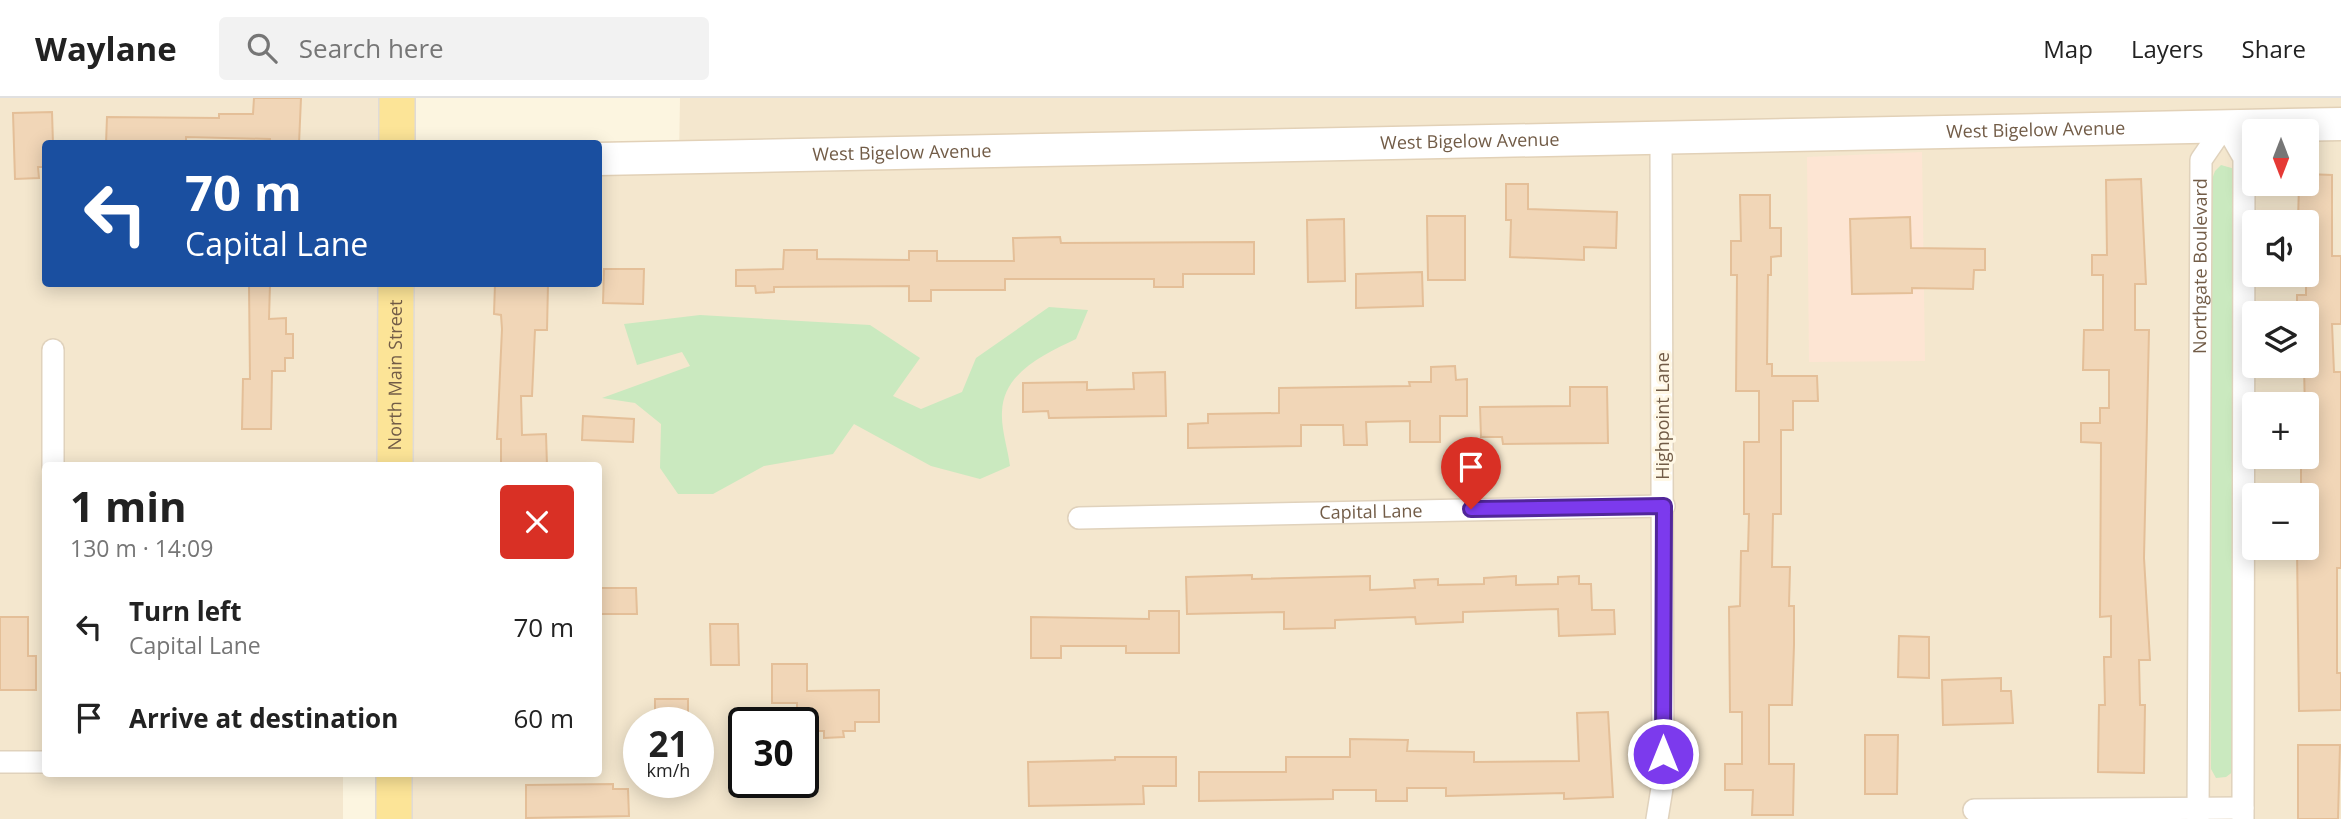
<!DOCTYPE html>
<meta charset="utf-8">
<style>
body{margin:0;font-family:"Open Sans",sans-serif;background:#f2f2f2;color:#222;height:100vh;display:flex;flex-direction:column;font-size:26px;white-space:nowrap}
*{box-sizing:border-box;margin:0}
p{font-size:23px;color:#767676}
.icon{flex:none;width:38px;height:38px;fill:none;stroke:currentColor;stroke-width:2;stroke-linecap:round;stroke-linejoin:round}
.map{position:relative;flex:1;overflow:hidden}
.drawer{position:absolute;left:42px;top:364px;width:560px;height:315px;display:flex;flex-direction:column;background:#fff;border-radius:7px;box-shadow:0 4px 18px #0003}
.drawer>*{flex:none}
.top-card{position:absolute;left:42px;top:42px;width:560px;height:147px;border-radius:7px;box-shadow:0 4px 18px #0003;background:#1a4fa0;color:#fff;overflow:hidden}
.needle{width:46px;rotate:180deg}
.tools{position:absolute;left:2242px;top:21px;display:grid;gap:14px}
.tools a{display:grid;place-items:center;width:77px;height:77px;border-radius:7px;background:#fff;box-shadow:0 4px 18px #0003;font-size:35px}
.speed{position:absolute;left:623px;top:609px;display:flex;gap:14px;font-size:35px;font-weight:700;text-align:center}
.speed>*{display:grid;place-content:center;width:91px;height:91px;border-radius:50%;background:#fff;box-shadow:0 4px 18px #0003;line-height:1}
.speed small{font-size:18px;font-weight:400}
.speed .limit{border:4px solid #111;border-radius:10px;background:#fff;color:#111}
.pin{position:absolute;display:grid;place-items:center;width:60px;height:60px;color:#fff;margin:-72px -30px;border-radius:50% 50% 50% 0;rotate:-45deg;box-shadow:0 0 7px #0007}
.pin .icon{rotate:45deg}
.me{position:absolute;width:77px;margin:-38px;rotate:0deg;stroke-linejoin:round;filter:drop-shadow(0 0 5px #0008)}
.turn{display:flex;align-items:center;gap:24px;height:147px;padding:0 28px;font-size:32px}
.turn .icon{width:91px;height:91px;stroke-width:2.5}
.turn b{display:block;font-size:49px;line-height:60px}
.round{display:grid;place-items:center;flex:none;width:74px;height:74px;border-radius:7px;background:#f2f2f2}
.headline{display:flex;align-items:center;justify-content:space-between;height:119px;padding:0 28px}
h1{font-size:42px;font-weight:700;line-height:52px}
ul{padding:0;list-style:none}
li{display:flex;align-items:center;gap:21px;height:91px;padding:0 28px}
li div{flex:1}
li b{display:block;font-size:26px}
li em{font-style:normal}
header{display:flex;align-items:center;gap:42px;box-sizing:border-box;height:98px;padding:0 35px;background:#fff;border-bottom:2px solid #e0e0e0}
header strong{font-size:33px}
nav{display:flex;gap:38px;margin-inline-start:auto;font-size:24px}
.search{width:490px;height:63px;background:#f2f2f2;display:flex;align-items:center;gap:18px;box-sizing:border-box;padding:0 24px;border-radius:7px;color:#767676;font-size:26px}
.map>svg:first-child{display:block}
.residential{fill:#f4e7ce;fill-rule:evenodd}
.commercial{fill:#fde5d3}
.green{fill:#cae9bf}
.building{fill:#f1d6b7;stroke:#e4bf98;stroke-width:2}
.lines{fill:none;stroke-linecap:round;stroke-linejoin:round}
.minor-casing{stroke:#e0d2bc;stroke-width:24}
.secondary-casing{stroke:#e2d1b7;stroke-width:35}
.primary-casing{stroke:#e0dbd7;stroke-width:38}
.minor{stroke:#fff;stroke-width:21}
.secondary{stroke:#fff;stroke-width:32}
.primary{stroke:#fce497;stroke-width:35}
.route-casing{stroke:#51269a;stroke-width:18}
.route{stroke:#7c3aed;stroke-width:12}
.labels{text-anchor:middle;stroke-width:6;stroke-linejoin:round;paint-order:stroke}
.street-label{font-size:18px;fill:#725c47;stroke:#fff8e6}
</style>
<header>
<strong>Waylane</strong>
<div class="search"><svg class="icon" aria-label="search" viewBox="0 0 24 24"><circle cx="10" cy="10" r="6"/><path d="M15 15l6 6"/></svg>Search here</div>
<nav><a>Map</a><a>Layers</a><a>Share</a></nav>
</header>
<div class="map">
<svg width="2341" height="721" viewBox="0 0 2341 721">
<rect width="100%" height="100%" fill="#fcf5e0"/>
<!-- residential -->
<path class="residential" d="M 0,0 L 397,0 L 397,45 L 46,46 L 46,186 L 598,186 L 599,61 L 679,59 L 680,0 L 2341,0 L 2341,721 L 394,721 L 394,676 L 598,676 L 598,368 L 46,368 L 45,664 L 0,663 ZM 2254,33 L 2306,33 L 2306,86 L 2254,86 ZM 2254,124 L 2306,124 L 2306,177 L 2254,177 ZM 2254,215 L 2306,215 L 2306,268 L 2254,268 ZM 2254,306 L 2306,306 L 2306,359 L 2254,359 ZM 2254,397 L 2306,397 L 2306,450 L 2254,450 ZM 639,625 L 698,625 L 698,684 L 639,684 ZM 744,625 L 803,625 L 803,684 L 744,684 Z
M 0,670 L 45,671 L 46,676 L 343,676 L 343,721 L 0,721 Z"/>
<!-- commercial -->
<path class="commercial" d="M 1922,54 L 1925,263 L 1809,264 L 1807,59 Z"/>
<!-- green -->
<path class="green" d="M 2221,67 L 2235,71 L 2234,673 L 2226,679 L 2216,680 L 2211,671 L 2212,81 L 2215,73 Z
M 1049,209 L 1088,212 L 1076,241 C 1045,256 1003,274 1002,314 C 1001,331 1008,351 1010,368 L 980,381 L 931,368 L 854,326 L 833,356 L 764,368 L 713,396 L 678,396 L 660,370 L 661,326 L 635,305 L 602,300 L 690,268 L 682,254 L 637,267 L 624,226 L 700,217 L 870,227 L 920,260 L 893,298 L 921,311 L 962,294 L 976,260 Z"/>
<!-- building -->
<path class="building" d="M 254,0 L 301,0 L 299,46 L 270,46 L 270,41 L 186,39 L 186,46 L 106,46 L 107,19 L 219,20 L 219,16 L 253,16 Z
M 52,14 L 53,46 L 46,46 L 46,69 L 38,69 L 39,80 L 15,81 L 13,15 Z
M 2306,76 L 2332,77 L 2332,158 L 2341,158 L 2341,226 L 2332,226 L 2334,274 L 2341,274 L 2341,470 L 2337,470 L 2337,575 L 2341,575 L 2341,612 L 2299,613 L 2297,450 L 2306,450 L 2306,397 L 2301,397 L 2301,359 L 2306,359 L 2304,268 L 2306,268 L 2306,215 L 2297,215 L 2297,197 L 2306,197 L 2306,124 L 2298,124 L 2299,86 L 2306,86 Z
M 2141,81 L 2146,186 L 2135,186 L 2135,232 L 2149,232 L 2144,460 L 2150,562 L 2139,562 L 2140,607 L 2145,607 L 2144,675 L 2098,674 L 2099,607 L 2105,607 L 2104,559 L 2111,559 L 2111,518 L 2100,519 L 2101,345 L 2081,344 L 2081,325 L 2100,325 L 2100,310 L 2109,310 L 2109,272 L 2083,272 L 2084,232 L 2103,232 L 2103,177 L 2092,177 L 2092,157 L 2107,157 L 2106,82 Z
M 1506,86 L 1528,86 L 1528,111 L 1617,114 L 1616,150 L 1584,149 L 1584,162 L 1510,159 L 1511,122 L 1506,122 Z
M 1740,97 L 1770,97 L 1770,130 L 1781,130 L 1781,158 L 1771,159 L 1771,177 L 1768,177 L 1767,266 L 1772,266 L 1772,278 L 1817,278 L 1818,303 L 1793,303 L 1793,332 L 1781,332 L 1781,416 L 1773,416 L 1772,469 L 1790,469 L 1789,508 L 1794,508 L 1794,547 L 1792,607 L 1769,607 L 1769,666 L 1794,666 L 1793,717 L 1752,717 L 1753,692 L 1725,692 L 1725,666 L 1742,666 L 1742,614 L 1730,614 L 1729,509 L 1740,508 L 1741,453 L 1748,453 L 1749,416 L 1744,416 L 1744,344 L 1759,344 L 1759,293 L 1736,293 L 1737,177 L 1731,177 L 1731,143 L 1741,143 Z
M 1427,118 L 1465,118 L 1465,182 L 1428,182 Z
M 1910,119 L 1911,150 L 1985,151 L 1985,172 L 1974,172 L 1973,191 L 1912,190 L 1912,195 L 1852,196 L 1850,121 Z
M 1344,121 L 1345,183 L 1308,184 L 1307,122 Z
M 1060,139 L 1061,145 L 1254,144 L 1254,176 L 1183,176 L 1183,189 L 1154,189 L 1154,181 L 1005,181 L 1005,192 L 931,192 L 931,203 L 909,203 L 909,188 L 774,189 L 774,194 L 756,195 L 755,188 L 736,188 L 736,172 L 783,171 L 784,152 L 817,152 L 817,161 L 909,162 L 909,153 L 937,153 L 937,163 L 1014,163 L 1013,140 Z
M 604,171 L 644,171 L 643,206 L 603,205 Z
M 1422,174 L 1423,208 L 1356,210 L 1356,176 Z
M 249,186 L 270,186 L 269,221 L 286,220 L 286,236 L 293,236 L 293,260 L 285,260 L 285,273 L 272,273 L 271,331 L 242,331 L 243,281 L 250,281 Z
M 495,186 L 548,186 L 547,232 L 535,232 L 532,298 L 521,298 L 522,337 L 546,336 L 547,368 L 501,368 L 501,341 L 497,341 L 502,231 L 501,217 L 494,216 Z
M 1455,268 L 1456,282 L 1467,281 L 1467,318 L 1440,318 L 1440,344 L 1410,344 L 1410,323 L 1366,324 L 1367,347 L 1344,347 L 1343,327 L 1301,327 L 1301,348 L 1188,350 L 1188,326 L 1208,325 L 1208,316 L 1279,315 L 1279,290 L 1410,288 L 1409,284 L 1431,284 L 1431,269 Z
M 1165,274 L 1166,318 L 1049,320 L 1048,313 L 1023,314 L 1023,285 L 1087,284 L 1087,292 L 1134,291 L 1133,275 Z
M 1570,289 L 1607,289 L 1608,345 L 1503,346 L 1502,339 L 1481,339 L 1480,309 L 1570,308 Z
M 583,318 L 634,321 L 633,344 L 582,342 Z
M 1252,477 L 1252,481 L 1370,478 L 1370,492 L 1415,490 L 1414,482 L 1438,481 L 1438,487 L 1484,486 L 1484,480 L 1516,478 L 1516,487 L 1558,486 L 1558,479 L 1579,478 L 1579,486 L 1591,486 L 1592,512 L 1614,512 L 1615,536 L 1559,538 L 1558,511 L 1463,514 L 1463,524 L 1416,526 L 1415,519 L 1335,522 L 1335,530 L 1284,531 L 1284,514 L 1187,516 L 1186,479 Z
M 598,490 L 636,490 L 637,516 L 598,516 Z
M 1149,513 L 1179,513 L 1179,555 L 1126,555 L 1126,548 L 1061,548 L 1061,560 L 1031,560 L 1031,519 L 1149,521 Z
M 0,519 L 28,519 L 28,558 L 36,558 L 36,592 L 0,592 Z
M 710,526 L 738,526 L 739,567 L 711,567 Z
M 1899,538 L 1929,539 L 1929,580 L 1898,579 Z
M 772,566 L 807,566 L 807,593 L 879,592 L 879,624 L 855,624 L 855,633 L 843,633 L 844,639 L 824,640 L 824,633 L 810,633 L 810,626 L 797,625 L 797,605 L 772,605 Z
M 2001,580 L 2001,593 L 2011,593 L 2013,625 L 1943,627 L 1942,582 Z
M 655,601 L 688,601 L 688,625 L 655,625 Z
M 1608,614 L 1613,699 L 1564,701 L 1564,695 L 1446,698 L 1446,690 L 1407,690 L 1407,703 L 1376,703 L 1376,692 L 1333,692 L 1333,701 L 1199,703 L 1199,674 L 1286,674 L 1286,659 L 1350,659 L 1350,641 L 1408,642 L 1407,653 L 1474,654 L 1474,664 L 1579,663 L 1577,615 Z
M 1865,637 L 1898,637 L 1897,696 L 1865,696 Z
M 2298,647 L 2340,647 L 2338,721 L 2298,721 Z
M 1115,659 L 1176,659 L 1176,688 L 1143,688 L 1144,706 L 1029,708 L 1028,664 L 1115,662 Z
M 613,686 L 613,691 L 628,691 L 629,718 L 526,720 L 526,687 Z"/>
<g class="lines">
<defs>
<g id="minor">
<path d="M 53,252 L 53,368"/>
<path id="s1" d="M 1079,420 L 1664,408"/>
<path d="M 0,664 L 46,664"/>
<path d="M 1974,712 L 2243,710"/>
<path d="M 1657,721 L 1663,684 L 1661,40"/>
<path id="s2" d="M 2198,721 L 2201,62 L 2225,27 L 2244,60 L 2243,721"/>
</g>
<g id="secondary">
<path id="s3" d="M 598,61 L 2341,26"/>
</g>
<g id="primary">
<path d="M 397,46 L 397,0"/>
<path id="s4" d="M 395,368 L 396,186"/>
<path d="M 394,676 L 394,721"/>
</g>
</defs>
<!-- minor casing -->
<use href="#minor" class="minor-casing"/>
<!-- secondary casing -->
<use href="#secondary" class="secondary-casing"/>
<!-- primary casing -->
<use href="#primary" class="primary-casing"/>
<!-- minor -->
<use href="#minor" class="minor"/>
<!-- secondary -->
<use href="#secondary" class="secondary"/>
<!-- primary -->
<use href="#primary" class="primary"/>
</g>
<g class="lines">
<defs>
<path id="route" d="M 1471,411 L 1664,408 L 1663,656"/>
</defs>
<!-- route casing -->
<use href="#route" class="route-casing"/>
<!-- route -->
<use href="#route" class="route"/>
</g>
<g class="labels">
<!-- street labels -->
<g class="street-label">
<text dy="6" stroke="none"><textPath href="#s3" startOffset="1438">West Bigelow Avenue</textPath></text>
<text dy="6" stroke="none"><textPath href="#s3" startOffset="872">West Bigelow Avenue</textPath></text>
<text dy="6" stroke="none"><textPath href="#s3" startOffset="304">West Bigelow Avenue</textPath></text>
<text dy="6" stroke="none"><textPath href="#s2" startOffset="553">Northgate Boulevard</textPath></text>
<text dy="6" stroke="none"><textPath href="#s4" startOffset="91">North Main Street</textPath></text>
<text transform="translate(1663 318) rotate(-90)" y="6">Highpoint Lane</text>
<text dy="6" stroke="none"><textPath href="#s1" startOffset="292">Capital Lane</textPath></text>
</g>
</g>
</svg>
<div class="tools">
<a><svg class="needle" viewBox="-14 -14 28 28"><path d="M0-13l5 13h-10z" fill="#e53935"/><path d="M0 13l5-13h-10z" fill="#767676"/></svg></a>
<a><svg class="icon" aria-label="sound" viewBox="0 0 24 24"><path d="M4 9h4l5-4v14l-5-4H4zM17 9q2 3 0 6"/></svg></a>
<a><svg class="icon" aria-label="layers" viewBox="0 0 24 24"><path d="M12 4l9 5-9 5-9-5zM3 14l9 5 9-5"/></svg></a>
<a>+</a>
<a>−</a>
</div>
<div class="speed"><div>21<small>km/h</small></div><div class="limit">30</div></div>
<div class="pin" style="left:1471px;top:411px;background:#d93025"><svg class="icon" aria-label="arrive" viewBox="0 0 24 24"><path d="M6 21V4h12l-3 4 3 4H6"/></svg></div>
<svg class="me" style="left:1663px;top:656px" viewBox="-20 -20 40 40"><circle r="17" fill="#7c3aed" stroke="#fff" stroke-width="3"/><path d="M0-11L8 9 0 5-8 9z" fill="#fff"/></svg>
<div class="top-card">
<div class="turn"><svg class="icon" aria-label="left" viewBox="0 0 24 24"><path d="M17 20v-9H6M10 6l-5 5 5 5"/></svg><div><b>70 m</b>Capital Lane</div></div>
</div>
<section class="drawer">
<div class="headline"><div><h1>1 min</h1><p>130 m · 14:09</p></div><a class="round" style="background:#d93025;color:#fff"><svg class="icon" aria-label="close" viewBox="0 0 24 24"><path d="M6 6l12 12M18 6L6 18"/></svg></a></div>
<ul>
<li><svg class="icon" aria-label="left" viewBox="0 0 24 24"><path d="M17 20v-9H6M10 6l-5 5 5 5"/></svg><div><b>Turn left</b><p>Capital Lane</p></div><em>70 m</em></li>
<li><svg class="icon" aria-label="arrive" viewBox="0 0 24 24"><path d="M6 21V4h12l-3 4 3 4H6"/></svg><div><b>Arrive at destination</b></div><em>60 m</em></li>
</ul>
</section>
</div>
